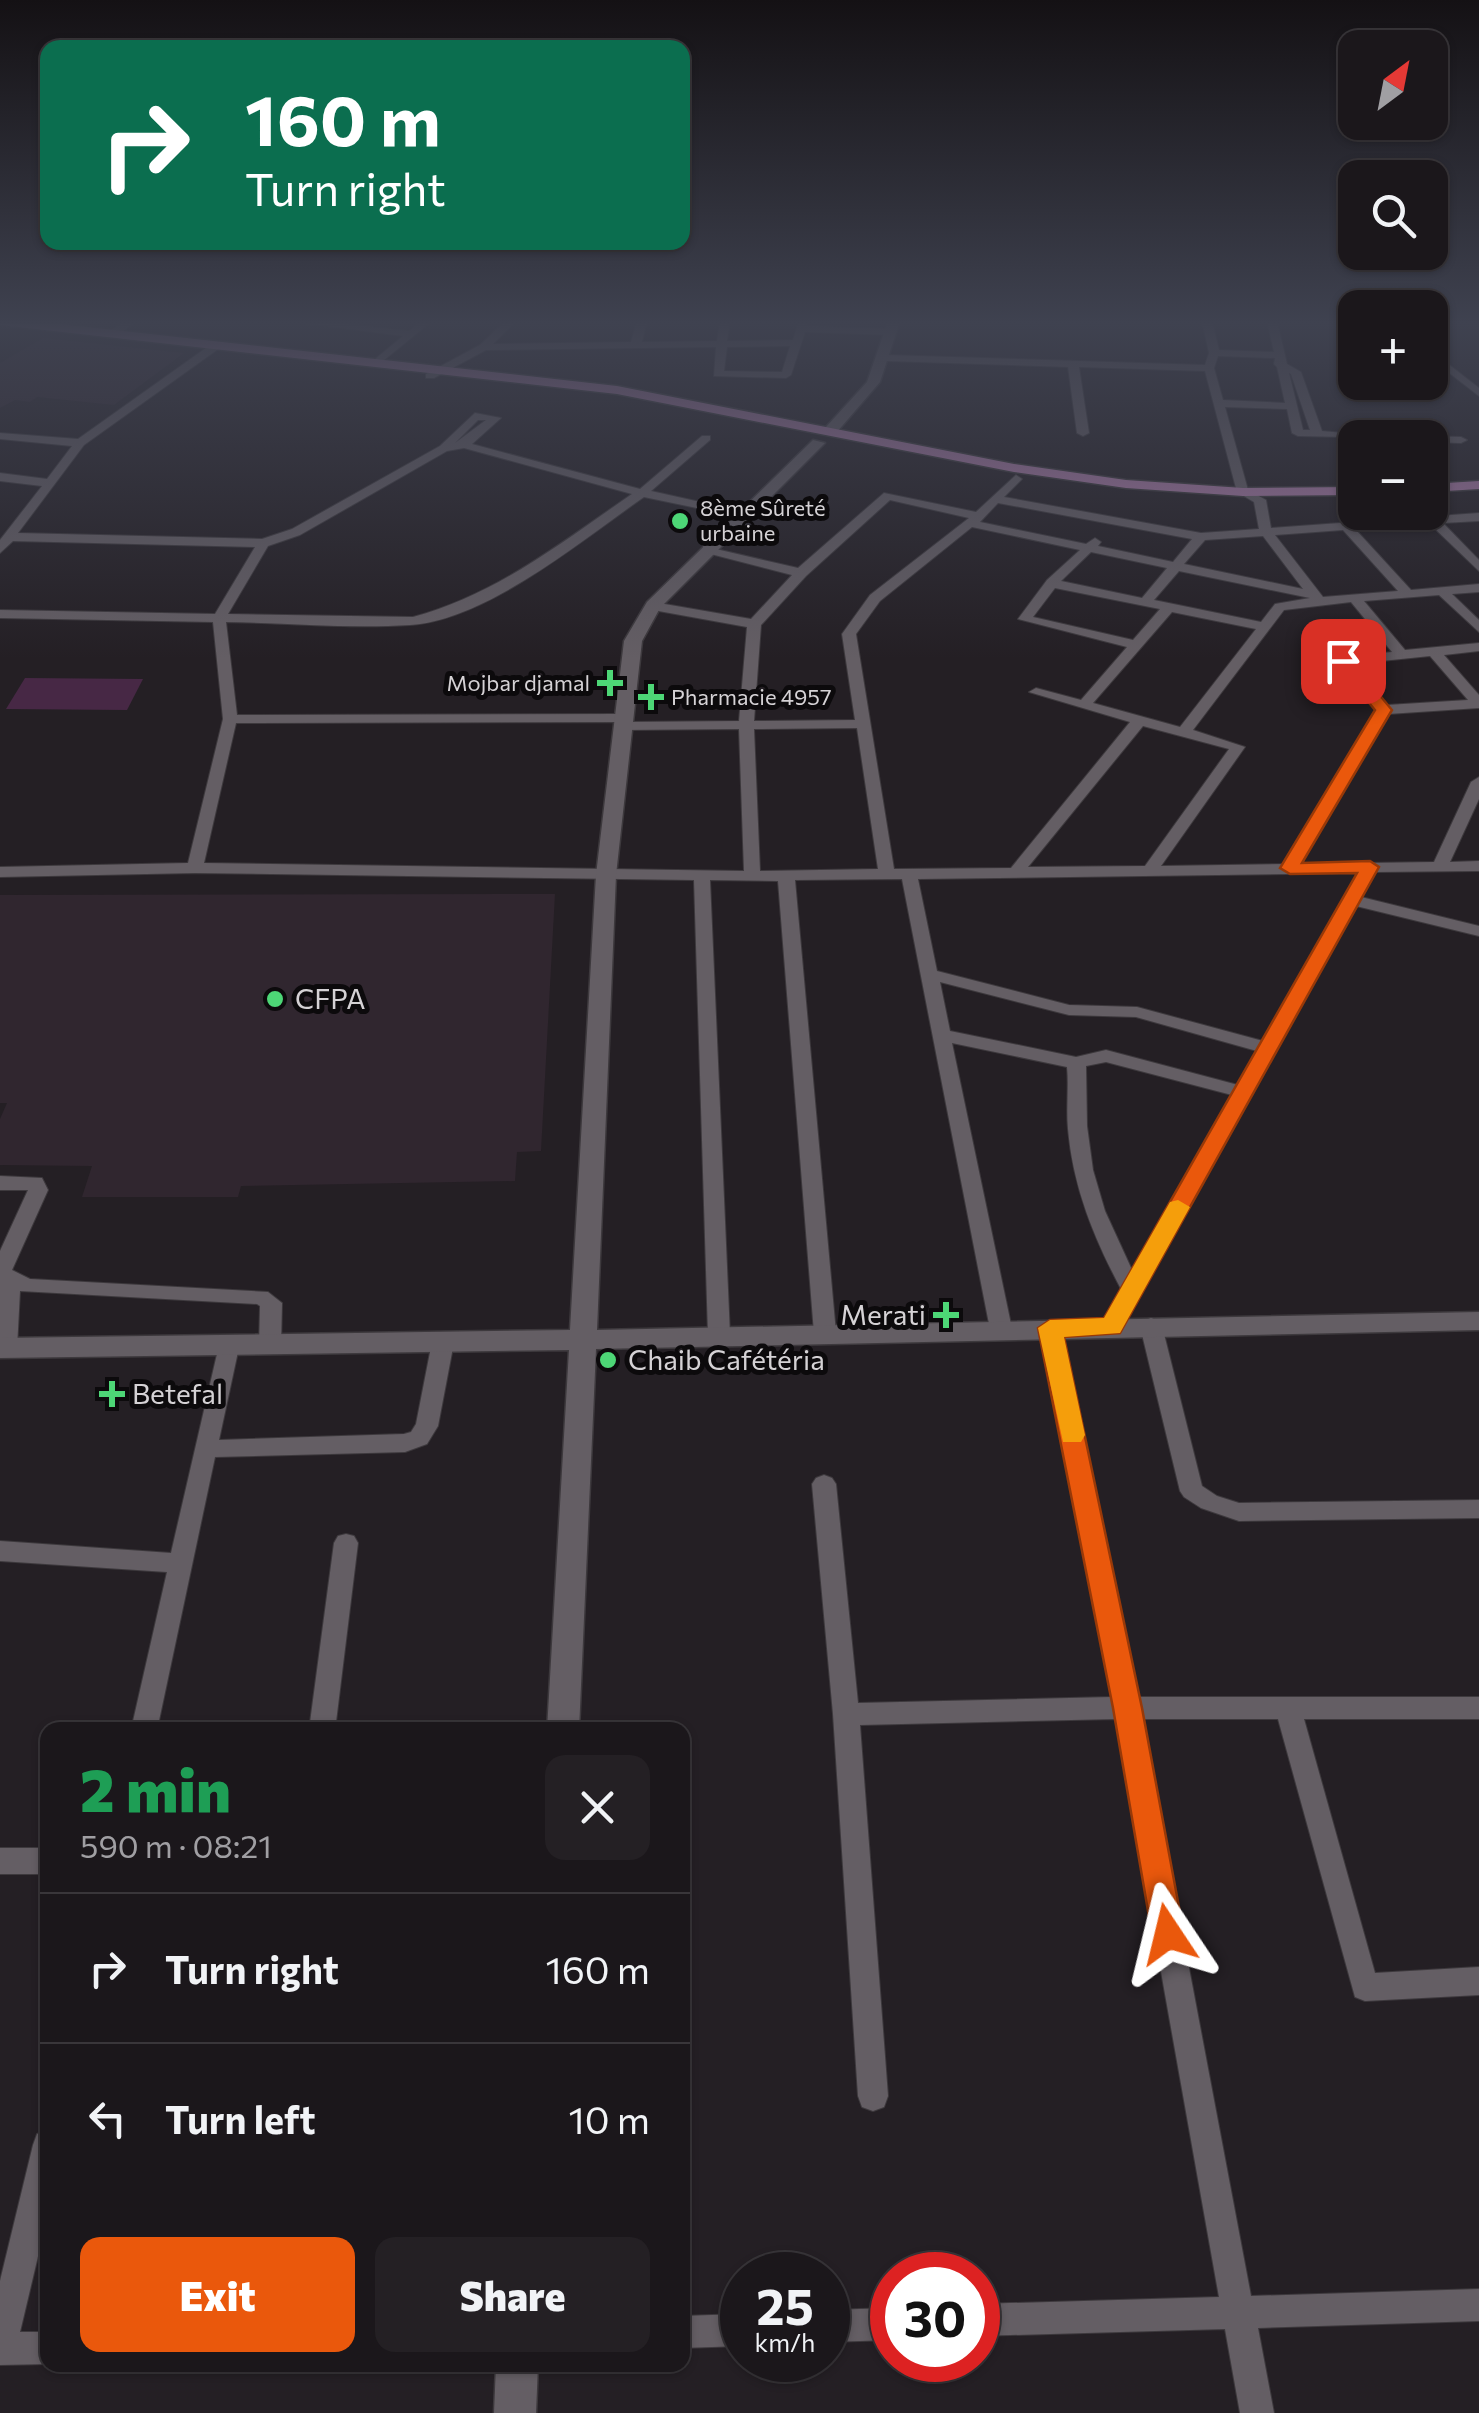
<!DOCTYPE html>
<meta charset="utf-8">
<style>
body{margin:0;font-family:Commissioner,sans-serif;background:#242024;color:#f1f3f6;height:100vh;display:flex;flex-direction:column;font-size:38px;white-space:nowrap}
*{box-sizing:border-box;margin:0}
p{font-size:32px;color:#a09fa3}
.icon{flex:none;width:55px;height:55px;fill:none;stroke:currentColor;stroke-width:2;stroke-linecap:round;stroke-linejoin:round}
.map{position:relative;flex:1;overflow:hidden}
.panel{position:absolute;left:40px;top:1722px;width:650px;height:650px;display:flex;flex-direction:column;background:#1b171b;border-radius:20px;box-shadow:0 2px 8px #0004,0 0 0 2px #39363a}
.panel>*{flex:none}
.banner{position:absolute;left:40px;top:40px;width:650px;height:210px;border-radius:20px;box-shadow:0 2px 8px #0004,0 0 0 2px #39363a;background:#0b6e4f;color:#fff;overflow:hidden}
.needle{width:65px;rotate:32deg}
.fabs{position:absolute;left:1338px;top:30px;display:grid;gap:20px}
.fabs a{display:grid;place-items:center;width:110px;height:110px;border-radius:20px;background:#1b171b;box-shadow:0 2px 8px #0004,0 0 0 2px #39363a;font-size:50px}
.speed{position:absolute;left:720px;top:2252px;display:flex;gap:20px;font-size:50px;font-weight:700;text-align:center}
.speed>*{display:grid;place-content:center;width:130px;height:130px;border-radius:50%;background:#1b171b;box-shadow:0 2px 8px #0004,0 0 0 2px #39363a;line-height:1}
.speed small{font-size:25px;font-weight:400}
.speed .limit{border:15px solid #d22;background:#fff;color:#111}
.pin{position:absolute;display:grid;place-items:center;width:85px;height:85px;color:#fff;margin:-42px;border-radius:20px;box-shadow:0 5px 15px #0006}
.me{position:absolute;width:110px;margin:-55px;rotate:350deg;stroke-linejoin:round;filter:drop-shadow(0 0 8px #0008)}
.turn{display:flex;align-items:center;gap:35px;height:210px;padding:0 40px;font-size:45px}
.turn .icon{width:130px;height:130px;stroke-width:2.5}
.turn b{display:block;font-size:70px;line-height:85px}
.round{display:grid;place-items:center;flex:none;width:105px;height:105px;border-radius:20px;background:#242024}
.head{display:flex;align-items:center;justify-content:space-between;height:170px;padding:0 40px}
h1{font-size:60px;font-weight:800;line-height:75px;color:#1e9e55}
.primary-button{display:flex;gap:20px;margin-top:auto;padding:20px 40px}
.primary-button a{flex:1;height:115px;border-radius:20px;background:#ea580c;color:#fff;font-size:40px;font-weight:800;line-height:115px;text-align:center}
.primary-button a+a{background:#242024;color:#f1f3f6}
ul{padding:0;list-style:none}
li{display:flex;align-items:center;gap:30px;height:150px;padding:0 40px;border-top:2px solid #39363a}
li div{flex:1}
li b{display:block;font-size:38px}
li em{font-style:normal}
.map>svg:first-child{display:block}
.built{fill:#30262f}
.green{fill:#472845}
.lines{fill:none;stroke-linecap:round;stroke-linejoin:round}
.minor-casing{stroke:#3d393d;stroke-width:2}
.tertiary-casing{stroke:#3d393d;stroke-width:3}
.primary-casing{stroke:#3d393d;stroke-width:3}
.minor{fill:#645e64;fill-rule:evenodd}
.tertiary{fill:#645e64;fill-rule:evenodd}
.primary{fill:#aa7aa6;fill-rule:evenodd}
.route{fill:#ea580c;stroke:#983908;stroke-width:2.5}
.slow{fill:#f59e0b}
.poi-dot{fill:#4dd676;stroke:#0c0a0c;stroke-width:4}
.labels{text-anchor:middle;stroke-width:10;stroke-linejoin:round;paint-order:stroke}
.far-poi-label{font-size:22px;fill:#d5d2d5;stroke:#0c0a0c;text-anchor:start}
.poi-label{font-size:28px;fill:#d5d2d5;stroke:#0c0a0c;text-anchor:start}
</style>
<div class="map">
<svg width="1479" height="2413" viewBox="0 0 1479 2413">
<rect width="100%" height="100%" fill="#241f24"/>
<!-- built -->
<path class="built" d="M 43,338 L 184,353 L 114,405 L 37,397 L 30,402 L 15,400 L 0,408 L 0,363 Z
M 555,894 L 541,1151 L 517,1152 L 515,1181 L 241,1186 L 238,1197 L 82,1197 L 92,1166 L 0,1165 L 0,1119 L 7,1103 L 0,1103 L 0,895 Z"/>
<!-- green -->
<path class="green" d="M 25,678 L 143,679 L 127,710 L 6,709 Z"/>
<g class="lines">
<defs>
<path id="minor" d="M 125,321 L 137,321 L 116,336 L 108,336 L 108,332 Z
M 288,321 L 320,321 L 409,331 L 421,321 L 432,321 L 378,365 L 374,364 L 374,360 L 403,336 Z
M 505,321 L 516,321 L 493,344 L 631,342 L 637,321 L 647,321 L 642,342 L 717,341 L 720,321 L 730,321 L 727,341 L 793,340 L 799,321 L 809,321 L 807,326 L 892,329 L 897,332 L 892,335 L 805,332 L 791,375 L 786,378 L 714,376 L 716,347 L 486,350 L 434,378 L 426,378 L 426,374 L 480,345 ZM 790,346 L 782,372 L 724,371 L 727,347 Z
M 1202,321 L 1212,321 L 1219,350 L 1274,352 L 1267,321 L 1277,321 L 1287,364 L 1301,372 L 1322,431 L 1397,438 L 1298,436 L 1292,433 L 1287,409 L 1225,407 L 1248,490 L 1266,500 L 1271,528 L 1479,513 L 1479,521 L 1443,523 L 1479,560 L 1479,571 L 1430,524 L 1356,530 L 1411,590 L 1479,584 L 1479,592 L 1452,594 L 1479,620 L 1479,632 L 1439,595 L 1364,601 L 1405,650 L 1479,643 L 1479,651 L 1444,655 L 1479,695 L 1479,708 L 1388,714 L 1300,864 L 1434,862 L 1471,782 L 1479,777 L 1479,799 L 1450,862 L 1479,861 L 1479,871 L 1375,872 L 1361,897 L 1479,926 L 1479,936 L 1356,906 L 1119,1331 L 1103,1331 L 1100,1326 L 1121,1289 C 1094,1238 1073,1187 1068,1129 C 1066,1108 1069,1087 1067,1067 L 952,1043 L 1012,1329 L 1009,1334 L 993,1334 L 990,1329 L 902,879 L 795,880 L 836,1333 L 833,1338 L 817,1338 L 814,1333 L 778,881 L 710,880 L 730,1335 L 727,1340 L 711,1340 L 708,1335 L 694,880 L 195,873 L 0,877 L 0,867 L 188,863 L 223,719 L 213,622 L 0,618 L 0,610 L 215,614 L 255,547 L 13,541 L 0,553 L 0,540 L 42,486 L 0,481 L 0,473 L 47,479 L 72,446 L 0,439 L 0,433 L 78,439 L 213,343 L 221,343 L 221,347 L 84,445 L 18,533 L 262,539 L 292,529 L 440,446 L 475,413 L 501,418 L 472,444 L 640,489 L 702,436 L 710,436 L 710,440 L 651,491 L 745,512 L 745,518 L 644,497 C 582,540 487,620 410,625 C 350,629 287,623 226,622 L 237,715 L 622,714 L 629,718 L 625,722 L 739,721 L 747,627 L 653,610 L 646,606 L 653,602 L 751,619 L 792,575 L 703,552 L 703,546 L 798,568 L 884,493 L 976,512 L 1016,475 L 1022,479 L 1004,497 L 1201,533 L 1259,529 L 1254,502 L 1237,492 L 1205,371 L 1079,367 L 1089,433 L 1083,436 L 1077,433 L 1068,367 L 887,361 L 882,358 L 887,355 L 1205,365 L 1209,353 ZM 1218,356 L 1275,358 L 1274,364 L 1277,367 L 1285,403 L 1223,400 L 1214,368 ZM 1289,373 L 1291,374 L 1310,430 L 1303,430 ZM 478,420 L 486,420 L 455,443 ZM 464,448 L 632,494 C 562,542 496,595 413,617 L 228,614 L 268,546 L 300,535 L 447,451 ZM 890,500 L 969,518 L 870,595 L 842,634 L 855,720 L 754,721 L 761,625 L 806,576 ZM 998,503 L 1192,539 L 1173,562 L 1098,546 L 1101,542 L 1095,538 L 1086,544 L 980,522 ZM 972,527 L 1080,550 L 1047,580 L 1018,619 L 1127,647 L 1081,700 L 1036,688 L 1029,692 L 1130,722 L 1011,868 L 894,869 L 856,634 L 880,601 ZM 1343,530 L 1398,591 L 1323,597 L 1275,535 ZM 1263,536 L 1303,589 L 1184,564 L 1205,540 ZM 1091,552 L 1167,568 L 1142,598 L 1061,581 ZM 1179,571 L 1310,598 L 1275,604 L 1261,622 L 1154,600 ZM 1055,588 L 1160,609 L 1133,640 L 1033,617 ZM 1351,602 L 1392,652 L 1343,657 L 1336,661 L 1376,710 L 1284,864 L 1161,866 L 1245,747 L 1193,730 L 1284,610 ZM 1172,612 L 1256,629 L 1180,727 L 1093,703 ZM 1430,656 L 1468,700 L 1387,705 L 1353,664 ZM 619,722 L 615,726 L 622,730 L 739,729 L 744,871 L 204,863 L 236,723 ZM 1143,726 L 1229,749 L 1145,866 L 1028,867 ZM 857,728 L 878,869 L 760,871 L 754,729 ZM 1359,873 L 1263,1041 L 1137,1007 L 1069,1005 L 937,971 L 918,879 ZM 940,982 L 1069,1015 L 1136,1017 L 1257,1051 L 1238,1085 L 1106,1050 L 1076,1057 L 950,1031 ZM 1106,1062 L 1232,1095 L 1132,1270 L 1105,1211 L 1093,1170 L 1087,1126 L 1086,1066 Z
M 1430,350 L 1479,388 L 1479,396 L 1430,358 Z
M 1430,436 L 1461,437 L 1467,440 L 1461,443 L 1430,442 L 1430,438 L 1425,438 Z
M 0,1176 L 42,1178 L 48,1190 L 12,1270 L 30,1279 L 268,1292 L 282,1303 L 281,1346 L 278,1352 L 262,1352 L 259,1346 L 260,1306 L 257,1304 L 20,1291 L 17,1348 L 14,1354 L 0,1354 L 0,1251 L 28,1190 L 0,1190 Z
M 1151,1318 L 1159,1321 L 1162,1326 L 1202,1486 L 1217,1496 L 1239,1503 L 1479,1500 L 1479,1518 L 1239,1521 L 1201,1508 L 1184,1497 L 1180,1491 L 1140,1326 L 1143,1321 Z
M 1050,1321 L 1058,1324 L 1061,1329 L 1138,1697 L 1479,1697 L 1479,1719 L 1304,1719 L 1375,1973 L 1479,1967 L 1479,1995 L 1365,2001 L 1355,1997 L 1278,1719 L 1142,1719 L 1251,2296 L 1479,2289 L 1479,2321 L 1258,2328 L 1274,2413 L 1240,2413 L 1225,2329 L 978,2336 L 978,2304 L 1219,2297 L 1116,1719 L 860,1725 L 888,2096 L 884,2107 L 873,2111 L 862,2107 L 858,2096 L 833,1714 L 812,1484 L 816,1478 L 824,1475 L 832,1478 L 836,1484 L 858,1703 L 1112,1697 L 1039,1329 L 1042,1324 Z
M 443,1334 L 451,1337 L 454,1342 L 438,1426 L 427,1444 L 405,1452 L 215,1457 L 157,1730 L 131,1730 L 167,1572 L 0,1561 L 0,1541 L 171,1553 L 220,1341 L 236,1341 L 239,1347 L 219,1440 L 404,1434 L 411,1432 L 416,1424 L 432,1342 L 435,1337 Z
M 346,1534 L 354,1536 L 358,1543 L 335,1730 L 309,1730 L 334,1543 L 338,1536 Z
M 0,1848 L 48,1848 L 48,1874 L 0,1874 Z
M 48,2130 L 48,2214 L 20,2332 L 48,2332 L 48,2364 L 0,2365 L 0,2281 L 33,2145 L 37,2134 Z
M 892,2308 L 892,2340 L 828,2342 L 828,2310 Z
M 742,2314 L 742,2346 L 682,2348 L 682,2316 Z"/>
<path id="tertiary" d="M 888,321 L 900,321 L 880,382 L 836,433 L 826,433 L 826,427 L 867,382 Z
M 813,440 L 825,443 L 660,608 L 642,641 L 616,875 L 597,1330 L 1479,1312 L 1479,1330 L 596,1349 L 579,1730 L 547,1730 L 569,1350 L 0,1358 L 0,1338 L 570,1330 L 596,875 L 624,641 L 647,602 Z
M 496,2365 L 538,2365 L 536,2413 L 494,2413 Z"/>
<path id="primary" d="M 0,321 L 33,321 L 617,386 L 1014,464 L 1126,480 L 1243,488 L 1355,487 L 1355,495 L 1243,496 L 1126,488 L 1014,472 L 617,394 L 0,325 Z
M 1479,481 L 1479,489 L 1430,492 L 1430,484 Z"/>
</defs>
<!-- minor casing -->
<use href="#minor" class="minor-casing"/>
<!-- tertiary casing -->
<use href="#tertiary" class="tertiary-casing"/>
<!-- primary casing -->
<use href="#primary" class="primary-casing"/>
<!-- minor -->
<use href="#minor" class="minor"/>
<!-- tertiary -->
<use href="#tertiary" class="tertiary"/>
<!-- primary -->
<use href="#primary" class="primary"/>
</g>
<!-- sky -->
<linearGradient id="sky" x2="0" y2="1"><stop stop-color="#141114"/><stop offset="0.49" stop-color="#3f4250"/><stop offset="1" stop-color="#3f4250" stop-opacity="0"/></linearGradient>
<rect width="1479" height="659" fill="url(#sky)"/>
<!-- route -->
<path class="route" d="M 1337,658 L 1349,658 L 1392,710 L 1302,863 L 1370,861 L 1379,867 L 1120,1333 L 1064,1337 L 1142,1708 L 1184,1934 L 1179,1944 L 1168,1949 L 1157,1944 L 1152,1934 L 1113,1708 L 1038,1328 L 1050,1320 L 1104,1318 L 1357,873 L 1290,874 L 1280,868 L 1375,710 L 1337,664 Z"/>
<!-- slow -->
<path class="slow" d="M 1178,1200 L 1190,1207 L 1120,1333 L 1064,1337 L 1085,1435 L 1081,1442 L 1063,1442 L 1038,1328 L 1050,1320 L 1104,1318 L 1170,1202 Z"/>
<!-- markers -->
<g class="poi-dot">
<circle cx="680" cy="521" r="10"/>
<path d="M605 668h10v10h10v10h-10v10h-10v-10h-10v-10h10z"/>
<path d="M646 682h10v10h10v10h-10v10h-10v-10h-10v-10h10z"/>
<circle cx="275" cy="999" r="10"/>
<path d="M941 1300h10v10h10v10h-10v10h-10v-10h-10v-10h10z"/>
<circle cx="608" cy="1360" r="10"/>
<path d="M107 1379h10v10h10v10h-10v10h-10v-10h-10v-10h10z"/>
</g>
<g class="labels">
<!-- far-poi labels -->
<g class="far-poi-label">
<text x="700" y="516">8ème Sûreté<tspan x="700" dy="25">urbaine</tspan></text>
<text x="590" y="691" text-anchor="end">Mojbar djamal</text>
<text x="671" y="705">Pharmacie 4957</text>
</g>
<!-- poi labels -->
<g class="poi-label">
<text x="295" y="1009">CFPA</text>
<text x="926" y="1325" text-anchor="end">Merati</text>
<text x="628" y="1370">Chaib Cafétéria</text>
<text x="132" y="1404">Betefal</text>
</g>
</g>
</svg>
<div class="fabs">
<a><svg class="needle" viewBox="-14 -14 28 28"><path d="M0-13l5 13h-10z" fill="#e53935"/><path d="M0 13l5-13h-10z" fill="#a09fa3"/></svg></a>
<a><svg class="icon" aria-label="search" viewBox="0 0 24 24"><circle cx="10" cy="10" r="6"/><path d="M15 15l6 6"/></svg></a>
<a>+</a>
<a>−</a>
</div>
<div class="speed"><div>25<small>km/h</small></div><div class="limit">30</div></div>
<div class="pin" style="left:1343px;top:661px;background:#d93025"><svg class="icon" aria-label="arrive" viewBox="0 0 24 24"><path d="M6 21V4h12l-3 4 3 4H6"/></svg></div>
<svg class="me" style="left:1168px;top:1934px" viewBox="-20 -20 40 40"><path d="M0-17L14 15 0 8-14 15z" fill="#ea580c" stroke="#fff" stroke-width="4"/></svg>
<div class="banner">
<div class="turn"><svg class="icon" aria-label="right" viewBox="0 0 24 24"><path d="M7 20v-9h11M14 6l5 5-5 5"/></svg><div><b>160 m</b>Turn right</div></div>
</div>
<section class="panel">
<div class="head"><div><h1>2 min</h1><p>590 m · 08:21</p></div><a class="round"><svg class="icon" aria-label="close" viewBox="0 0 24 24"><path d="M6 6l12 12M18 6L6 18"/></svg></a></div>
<ul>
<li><svg class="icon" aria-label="right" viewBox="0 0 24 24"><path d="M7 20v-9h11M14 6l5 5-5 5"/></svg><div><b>Turn right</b></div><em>160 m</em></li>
<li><svg class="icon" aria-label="left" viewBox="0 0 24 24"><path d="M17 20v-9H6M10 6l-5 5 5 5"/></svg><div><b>Turn left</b></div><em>10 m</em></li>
</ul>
<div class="primary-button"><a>Exit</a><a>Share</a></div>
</section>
</div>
